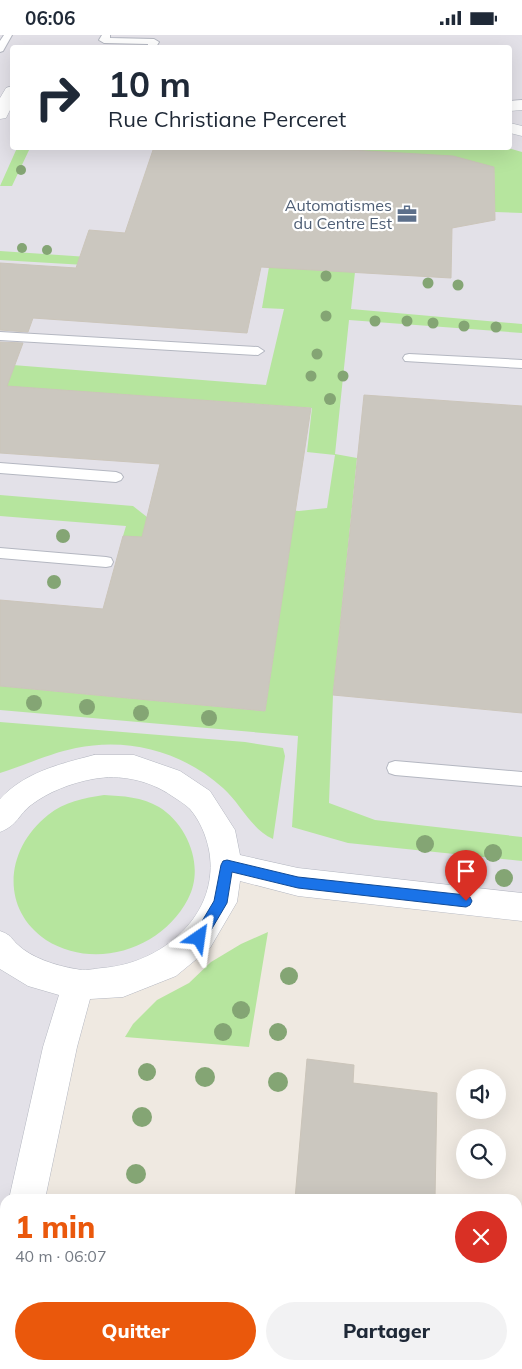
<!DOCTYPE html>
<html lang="fr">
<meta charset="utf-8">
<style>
body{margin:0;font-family:Mulish,sans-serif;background:#f2f2f3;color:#1f2937;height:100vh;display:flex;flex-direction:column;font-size:19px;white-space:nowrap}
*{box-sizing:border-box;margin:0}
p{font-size:16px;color:#747a83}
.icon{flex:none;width:28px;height:28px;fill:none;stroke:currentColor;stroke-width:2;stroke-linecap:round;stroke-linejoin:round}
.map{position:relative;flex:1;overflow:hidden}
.panel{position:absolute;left:0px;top:1159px;width:522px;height:176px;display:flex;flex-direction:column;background:#fff;border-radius:15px 15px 0 0;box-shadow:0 5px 20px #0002}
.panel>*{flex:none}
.guide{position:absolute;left:10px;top:10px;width:502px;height:105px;border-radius:5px;box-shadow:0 5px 20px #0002;background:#fff;color:#1f2937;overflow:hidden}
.buttons{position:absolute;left:456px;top:1034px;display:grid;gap:10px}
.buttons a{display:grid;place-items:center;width:50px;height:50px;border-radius:50%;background:#fff;box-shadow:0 5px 20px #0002;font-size:25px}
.pin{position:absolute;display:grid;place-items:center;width:42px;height:42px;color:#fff;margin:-51px -21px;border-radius:50% 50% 50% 0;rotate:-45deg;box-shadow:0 0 5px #0007}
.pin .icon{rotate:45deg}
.me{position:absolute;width:55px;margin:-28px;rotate:32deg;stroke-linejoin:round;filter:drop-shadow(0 0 4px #0008)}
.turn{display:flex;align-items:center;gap:18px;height:105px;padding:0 15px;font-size:22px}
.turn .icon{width:65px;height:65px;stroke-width:2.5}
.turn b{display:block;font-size:35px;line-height:42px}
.round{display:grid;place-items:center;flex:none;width:52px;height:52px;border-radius:26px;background:#f2f2f3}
.overview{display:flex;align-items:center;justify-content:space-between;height:85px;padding:0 15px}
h1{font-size:30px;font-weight:800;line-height:38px;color:#ea580c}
.primary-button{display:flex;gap:10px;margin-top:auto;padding:10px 15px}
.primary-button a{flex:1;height:58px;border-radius:30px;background:#ea580c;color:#fff;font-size:20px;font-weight:800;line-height:58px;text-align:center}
.primary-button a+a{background:#f2f2f3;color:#1f2937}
.status{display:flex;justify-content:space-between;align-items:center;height:35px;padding:0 25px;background:#fff;direction:ltr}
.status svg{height:14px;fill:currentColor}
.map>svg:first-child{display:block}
.industrial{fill:#e3e1e8;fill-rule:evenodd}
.green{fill:#b6e59e}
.building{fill:#cbc7bf;stroke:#cbc5ba}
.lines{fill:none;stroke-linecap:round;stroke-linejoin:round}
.service-casing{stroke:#b4b7c1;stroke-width:2}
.minor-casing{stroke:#b4b7c1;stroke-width:1}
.service{fill:#fff;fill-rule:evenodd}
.minor{fill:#fff;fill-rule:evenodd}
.tree{fill:#84a574}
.route{fill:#1a73e8;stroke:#114b97}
.labels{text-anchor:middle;stroke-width:4.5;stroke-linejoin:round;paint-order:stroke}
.far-service-label{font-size:16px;fill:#4e5e75;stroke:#fff;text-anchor:end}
</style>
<div class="status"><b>06:06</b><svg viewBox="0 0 49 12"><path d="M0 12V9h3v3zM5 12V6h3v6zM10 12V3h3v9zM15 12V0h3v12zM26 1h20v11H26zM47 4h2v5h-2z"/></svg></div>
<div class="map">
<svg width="522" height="1334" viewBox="0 0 522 1334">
<rect width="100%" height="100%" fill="#efe9e1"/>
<!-- industrial -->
<path class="industrial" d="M 0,0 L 522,0 L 522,870 L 227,830 L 199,903 L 78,951 L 27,1164 L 5,1164 L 5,1263 L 0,1286 ZM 12,12 L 510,12 L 510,112 L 12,112 Z"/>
<!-- green -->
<path class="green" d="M 505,112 L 522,117 L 522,178 L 495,177 L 494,133 L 300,113 Z
M 17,113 L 30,113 L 12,151 L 0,151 Z
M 0,216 L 88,222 L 85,230 L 0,225 Z
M 269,232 L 355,237 L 351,274 L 522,289 L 522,298 L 349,285 L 335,419 L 357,423 L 333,660 L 329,768 L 375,785 L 522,802 L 522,826 L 348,808 L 292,792 L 298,701 L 0,675 L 0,651 L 265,676 L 289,515 L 123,501 L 126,491 L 0,481 L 0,460 L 133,471 L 147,482 L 243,490 L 246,472 L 299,476 L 327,473 L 335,420 L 307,417 L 312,373 L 0,351 L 0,329 L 266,350 L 284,274 L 262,273 Z
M 0,687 L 245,707 L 283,713 L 285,721 L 273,804 C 250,793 241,769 223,753 C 183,717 129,702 76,713 C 51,718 25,730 0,738 Z
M 104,760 C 123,761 142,762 159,772 C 188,790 205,832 188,864 C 162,914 95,936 46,905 C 0,874 5,814 48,780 C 64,767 84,763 104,760 Z
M 268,897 L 249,1012 L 125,1002 L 133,989 L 157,965 L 189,948 L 211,927 L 241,909 Z"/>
<!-- building -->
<path class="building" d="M 154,112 L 299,112 L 453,121 L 494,132 L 495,185 L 452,193 L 451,243 L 261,232 L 247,298 L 33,283 L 28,297 L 0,295 L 0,228 L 76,233 L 89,195 L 125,198 Z
M 0,307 L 23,308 L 7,351 L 311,373 L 265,676 L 0,651 L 0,565 L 103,574 L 123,501 L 142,502 L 160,429 L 0,418 Z
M 364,360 L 522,371 L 522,678 L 333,660 Z
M 307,1024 L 354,1030 L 353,1048 L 437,1058 L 435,1164 L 295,1164 Z"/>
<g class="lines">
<defs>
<path id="service" d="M 4,0 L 12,0 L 3,16 L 0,17 L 0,6 Z
M 102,0 L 110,0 L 110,3 L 154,4 L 159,7 L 156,12 L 148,12 L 148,9 L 104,8 L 99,5 Z
M 0,297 L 258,312 L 264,316 L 258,320 L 0,305 Z
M 409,319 L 522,325 L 522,333 L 405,326 L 403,323 L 405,320 Z
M 0,428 L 116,437 L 121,439 L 123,442 L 121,445 L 116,447 L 0,438 Z
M 0,513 L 106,522 L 111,523 L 113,527 L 111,531 L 106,532 L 0,523 Z
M 395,726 L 522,737 L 522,751 L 395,740 L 389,738 L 387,733 L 389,728 Z"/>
<path id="minor" d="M 12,51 L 12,71 L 6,83 L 0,84 L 0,63 L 6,53 Z
M 522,65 L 522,75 L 510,76 L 510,66 Z
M 510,88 L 522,91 L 522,101 L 510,98 Z
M 94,720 L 134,720 L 180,736 L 210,756 L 235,795 L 240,820 L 298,833 L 522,858 L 522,886 L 298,861 L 240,846 L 237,867 L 210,913 L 176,941 L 123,962 L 90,964 L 77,1012 L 45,1164 L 9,1164 L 43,1012 L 59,960 L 28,951 L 0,934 L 0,896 C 11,900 10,902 17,909 C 31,923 57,931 76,934 C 84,936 94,934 102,933 C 162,929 221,879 209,815 C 206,800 200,786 190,774 C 185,769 178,765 172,761 C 149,745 120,739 93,744 C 71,748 48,757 31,770 C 18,780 18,790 0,797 L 0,764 C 25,737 60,729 94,720 Z
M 5,1244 L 5,1303 L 0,1305 L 0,1246 Z"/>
</defs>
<!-- service casing -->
<use href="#service" class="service-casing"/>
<!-- minor casing -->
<use href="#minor" class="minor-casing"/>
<!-- service -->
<use href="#service" class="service"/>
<!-- minor -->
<use href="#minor" class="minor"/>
</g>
<!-- trees -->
<g class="tree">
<circle cx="21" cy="135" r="5"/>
<circle cx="22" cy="213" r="5"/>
<circle cx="47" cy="215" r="5"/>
<circle cx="326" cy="241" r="5.5"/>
<circle cx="428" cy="248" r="5.5"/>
<circle cx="458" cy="250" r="5.5"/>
<circle cx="326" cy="281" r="5.5"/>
<circle cx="375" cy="286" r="5.5"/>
<circle cx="407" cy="286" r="5.5"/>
<circle cx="433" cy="288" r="5.5"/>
<circle cx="464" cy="291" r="5.5"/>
<circle cx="496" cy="292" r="5.5"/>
<circle cx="317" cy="319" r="5.5"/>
<circle cx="311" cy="341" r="5.5"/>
<circle cx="343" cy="341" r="5.5"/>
<circle cx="330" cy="364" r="6"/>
<circle cx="63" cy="501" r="7"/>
<circle cx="54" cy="547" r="7"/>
<circle cx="34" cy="668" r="8"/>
<circle cx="87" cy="672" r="8"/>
<circle cx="141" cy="678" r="8"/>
<circle cx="209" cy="683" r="8"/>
<circle cx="425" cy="809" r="9"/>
<circle cx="493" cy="818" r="9"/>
<circle cx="504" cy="843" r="9"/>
<circle cx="289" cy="941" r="9"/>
<circle cx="241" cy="975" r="9"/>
<circle cx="223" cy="997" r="9"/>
<circle cx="278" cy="997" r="9"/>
<circle cx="147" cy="1037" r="9"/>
<circle cx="205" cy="1042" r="10"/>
<circle cx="278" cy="1047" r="10"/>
<circle cx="142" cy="1082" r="10"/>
<circle cx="136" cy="1139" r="10"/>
</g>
<!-- route -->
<path class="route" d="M 227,825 L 298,842 L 466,860 L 470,862 L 472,866 L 470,870 L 466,872 L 298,853 L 232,837 L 227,868 L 204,907 L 199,909 L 194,907 L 192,903 L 214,866 L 221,830 L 223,826 Z"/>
<!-- icons -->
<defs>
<symbol id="office-bare" viewBox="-9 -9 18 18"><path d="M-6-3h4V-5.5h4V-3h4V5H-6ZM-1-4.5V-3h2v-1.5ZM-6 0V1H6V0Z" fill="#5c6f8a" stroke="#fff" stroke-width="2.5" paint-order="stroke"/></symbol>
</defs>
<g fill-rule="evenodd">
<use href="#office-bare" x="393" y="165" width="28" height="28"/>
</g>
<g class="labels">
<!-- far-service labels -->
<g class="far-service-label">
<text x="392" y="176">Automatismes<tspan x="392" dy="18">du Centre Est</tspan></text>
</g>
</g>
</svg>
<div class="buttons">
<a><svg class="icon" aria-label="sound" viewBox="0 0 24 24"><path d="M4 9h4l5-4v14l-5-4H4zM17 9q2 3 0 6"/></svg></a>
<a><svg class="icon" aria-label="search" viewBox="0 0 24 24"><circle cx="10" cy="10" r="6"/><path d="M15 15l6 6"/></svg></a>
</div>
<div class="pin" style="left:466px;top:866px;background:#d93025"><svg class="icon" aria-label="arrive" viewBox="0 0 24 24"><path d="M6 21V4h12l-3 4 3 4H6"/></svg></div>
<svg class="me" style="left:199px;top:903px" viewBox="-20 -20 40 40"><path d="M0-17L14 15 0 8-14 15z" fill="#1a73e8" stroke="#fff" stroke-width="4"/></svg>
<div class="guide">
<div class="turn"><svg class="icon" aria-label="right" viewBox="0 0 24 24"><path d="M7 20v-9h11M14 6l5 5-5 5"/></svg><div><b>10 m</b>Rue Christiane Perceret</div></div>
</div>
<section class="panel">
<div class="overview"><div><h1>1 min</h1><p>40 m · 06:07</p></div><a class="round" style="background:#d93025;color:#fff"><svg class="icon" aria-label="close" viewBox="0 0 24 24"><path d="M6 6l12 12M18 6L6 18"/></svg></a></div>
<div class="primary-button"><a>Quitter</a><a>Partager</a></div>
</section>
</div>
